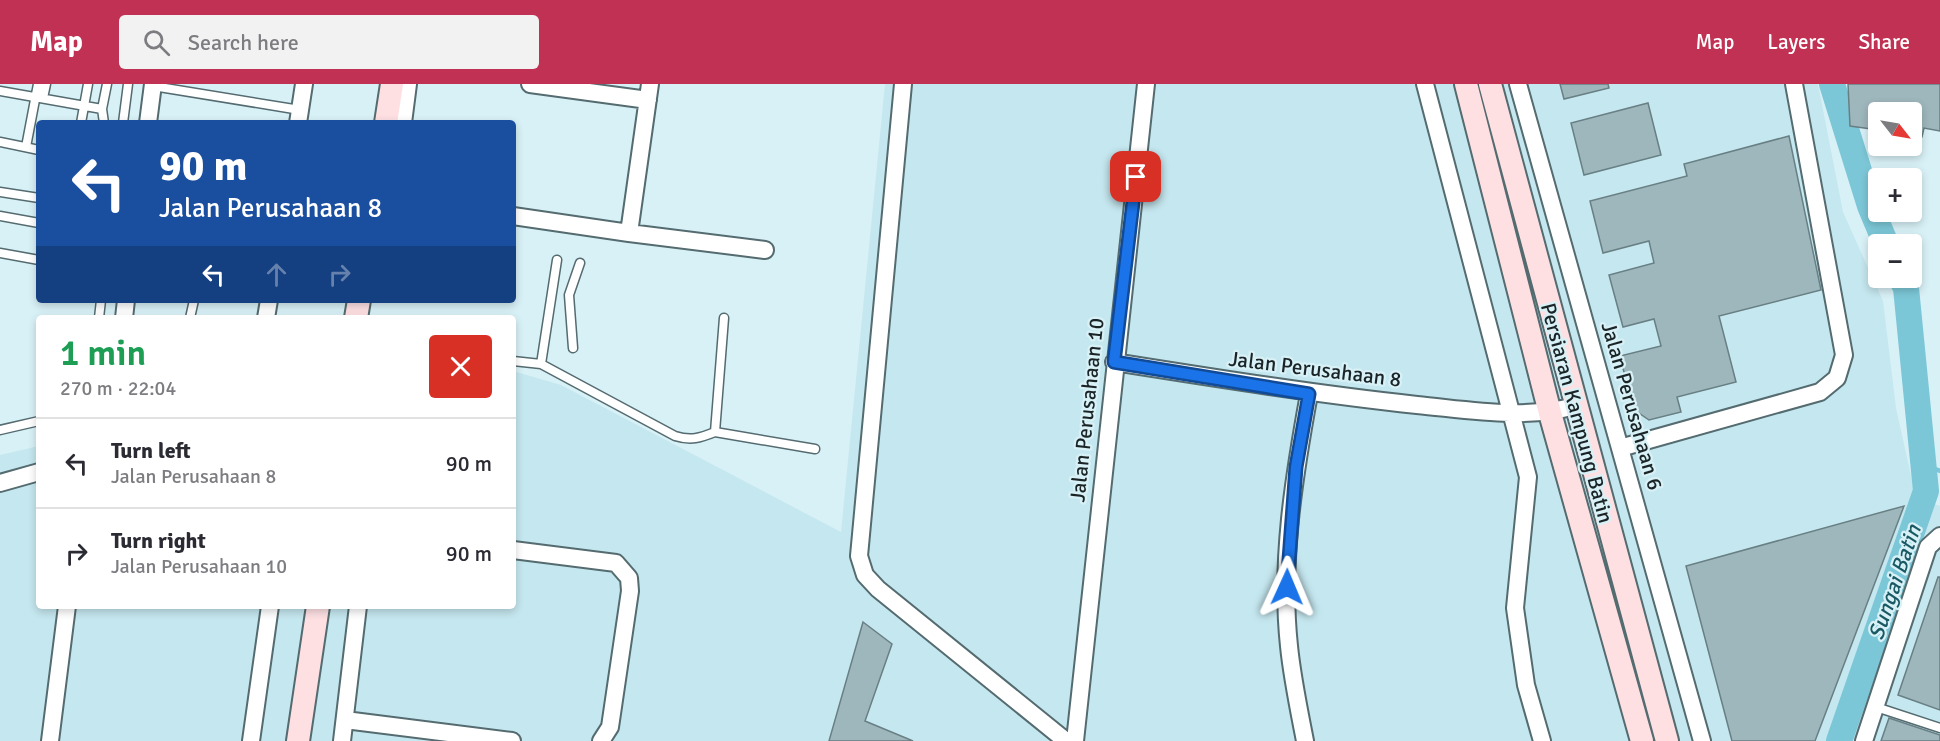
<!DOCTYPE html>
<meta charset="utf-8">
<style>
body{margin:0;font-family:Signika,sans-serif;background:#f2f2f3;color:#2b2b33;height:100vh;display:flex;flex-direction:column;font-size:22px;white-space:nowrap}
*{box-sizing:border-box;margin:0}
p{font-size:20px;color:#7c7c81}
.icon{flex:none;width:33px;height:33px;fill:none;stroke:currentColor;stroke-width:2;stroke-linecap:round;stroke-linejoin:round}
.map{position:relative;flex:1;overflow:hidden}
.drawer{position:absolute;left:36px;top:231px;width:480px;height:294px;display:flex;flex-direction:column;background:#fff;border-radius:6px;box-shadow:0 3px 9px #0003}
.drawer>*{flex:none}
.guide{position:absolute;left:36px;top:36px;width:480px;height:183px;border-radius:6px;box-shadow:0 3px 9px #0003;background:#1a4fa0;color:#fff;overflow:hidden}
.needle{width:39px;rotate:121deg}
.fabs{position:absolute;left:1868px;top:18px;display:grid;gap:12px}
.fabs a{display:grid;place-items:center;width:54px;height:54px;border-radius:6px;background:#fff;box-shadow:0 3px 9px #0003;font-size:30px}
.pin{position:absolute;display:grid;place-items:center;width:51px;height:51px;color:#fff;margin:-26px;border-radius:12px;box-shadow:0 3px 9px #0006}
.me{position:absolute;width:66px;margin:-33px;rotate:1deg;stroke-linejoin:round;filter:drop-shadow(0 0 4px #0008)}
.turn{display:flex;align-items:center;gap:21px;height:126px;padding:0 24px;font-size:27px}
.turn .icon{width:78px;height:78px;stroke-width:2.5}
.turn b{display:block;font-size:42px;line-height:51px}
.lanes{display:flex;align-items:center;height:57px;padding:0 24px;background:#0003;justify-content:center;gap:30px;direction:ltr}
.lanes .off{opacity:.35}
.round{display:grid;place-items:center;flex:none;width:63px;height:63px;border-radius:6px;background:#f2f2f3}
.summary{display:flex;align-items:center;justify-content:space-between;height:102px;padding:0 24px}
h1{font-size:36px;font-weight:600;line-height:45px;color:#1e9e55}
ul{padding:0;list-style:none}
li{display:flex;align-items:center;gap:18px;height:90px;padding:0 24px;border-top:2px solid #e1e1e2}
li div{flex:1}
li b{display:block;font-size:22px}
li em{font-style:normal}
header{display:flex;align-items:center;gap:36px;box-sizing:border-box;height:84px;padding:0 30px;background:#c13153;color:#fff}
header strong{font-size:28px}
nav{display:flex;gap:33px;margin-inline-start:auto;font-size:21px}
.search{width:420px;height:54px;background:#f2f2f3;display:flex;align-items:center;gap:15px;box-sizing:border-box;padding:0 21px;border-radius:6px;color:#7c7c81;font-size:22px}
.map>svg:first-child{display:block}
.built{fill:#c5e7ef}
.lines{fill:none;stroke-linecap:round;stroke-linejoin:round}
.stream{stroke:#7cc7d7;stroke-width:4.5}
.river{stroke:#7cc7d7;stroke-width:26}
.building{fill:#9eb7bc;stroke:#687f84;stroke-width:1.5}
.lane-casing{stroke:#546b70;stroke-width:11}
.street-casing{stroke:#546b70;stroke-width:20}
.secondary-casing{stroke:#546b70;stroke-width:26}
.lane{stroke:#fff;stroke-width:8}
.street{stroke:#fff;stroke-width:16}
.secondary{stroke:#fee0e3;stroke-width:22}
.route-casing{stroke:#114b97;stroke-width:15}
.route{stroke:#1a73e8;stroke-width:10}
.labels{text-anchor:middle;stroke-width:4.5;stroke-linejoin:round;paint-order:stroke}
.street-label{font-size:21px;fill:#1a2426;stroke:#d8f1f7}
.water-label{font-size:22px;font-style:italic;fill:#1a5964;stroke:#d8f1f7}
</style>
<header>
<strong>Map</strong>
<div class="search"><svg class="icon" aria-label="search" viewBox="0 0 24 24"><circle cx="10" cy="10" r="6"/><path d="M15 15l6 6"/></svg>Search here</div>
<nav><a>Map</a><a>Layers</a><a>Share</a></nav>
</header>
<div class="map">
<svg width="1940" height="657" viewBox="0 0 1940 657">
<rect width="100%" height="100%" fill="#d8f1f7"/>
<!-- built -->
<path class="built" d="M 885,0 L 1818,0 L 1843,128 L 1883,217 L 1896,324 L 1916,414 L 1940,422 L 1940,657 L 0,657 L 0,371 L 39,362 L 39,522 L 513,522 L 513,287 L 561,301 L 841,448 Z"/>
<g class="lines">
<!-- stream -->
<path class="stream" d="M 1923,380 L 1940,387"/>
<!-- river -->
<path class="river" d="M 1832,0 L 1870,122 L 1886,160
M 1839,657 L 1926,407 L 1906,204 L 1901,194"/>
</g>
<!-- building -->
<path class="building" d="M 1560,0 L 1608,0 L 1609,4 L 1564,15 Z
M 1848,0 L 1940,0 L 1940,47 L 1924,44 L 1922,53 L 1911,51 L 1911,28 L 1878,28 L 1878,46 L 1850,42 Z
M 1648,19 L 1661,71 L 1584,91 L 1571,39 Z
M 1789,52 L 1821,206 L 1719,232 L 1736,298 L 1677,313 L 1681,328 L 1649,336 L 1633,325 L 1620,272 L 1661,262 L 1654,235 L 1623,243 L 1609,191 L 1654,179 L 1649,157 L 1603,169 L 1590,117 L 1687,92 L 1684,80 Z
M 1904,422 L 1815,657 L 1732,657 L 1686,482 Z
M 1938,493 L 1940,493 L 1940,626 L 1898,611 Z
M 863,538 L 892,560 L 865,637 L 913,657 L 829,657 Z
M 1889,634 L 1940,651 L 1940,657 L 1881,657 Z"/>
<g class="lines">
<defs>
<path id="lane" d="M 153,2 L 300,26
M 0,7 L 102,25
M 43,14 L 46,0
M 81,39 L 88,0
M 104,39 L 102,25 L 107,0
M 123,39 L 128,0
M 0,58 L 39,66
M 26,63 L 38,0
M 0,108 L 39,114
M 0,132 L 39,139
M 0,169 L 39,176
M 99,234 L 101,216
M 190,234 L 194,216
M 573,264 L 569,211 L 580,179
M 513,277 L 541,280 L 675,352 C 691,357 700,354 715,348 L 724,234
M 541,280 L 557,176
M 0,346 L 39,337
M 715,348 L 815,365
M 1876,623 L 1940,644"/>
<path id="street" d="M 530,0 L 648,16
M 903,0 L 859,472 L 865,491 L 878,505 L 1066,657
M 1425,0 L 1528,393 L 1515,524 L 1526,601 L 1542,657
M 1518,0 L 1702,657
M 148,39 L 153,0
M 298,39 L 304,0
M 403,39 L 408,0
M 513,132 L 629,149 L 650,0
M 629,149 L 765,166
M 124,234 L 126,216
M 266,234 L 269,216
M 1114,278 C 1215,294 1315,310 1417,321 C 1470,326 1523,336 1575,322
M 1620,364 L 1820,308 L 1837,294 L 1844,271 L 1794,0
M 0,399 L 39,388
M 513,466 L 616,479 L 629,494 L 630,507 L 610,643 L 601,657
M 345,636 L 512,657
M 50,657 L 67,522
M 251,657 L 270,522
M 342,657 L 358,522
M 1075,657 L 1146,0
M 1305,657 C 1299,626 1292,593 1289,562 C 1280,478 1294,392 1309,310
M 1864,657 L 1928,463 L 1940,452"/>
<path id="secondary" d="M 1466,0 L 1550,329 L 1642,657
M 1490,0 L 1667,657
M 386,39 L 392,0
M 356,234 L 359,216
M 298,657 L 318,522"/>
</defs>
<!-- lane casing -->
<use href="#lane" class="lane-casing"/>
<!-- street casing -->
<use href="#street" class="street-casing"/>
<!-- secondary casing -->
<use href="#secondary" class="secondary-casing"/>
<!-- lane -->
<use href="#lane" class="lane"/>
<!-- street -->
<use href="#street" class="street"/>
<!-- secondary -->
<use href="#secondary" class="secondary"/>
</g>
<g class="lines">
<defs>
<path id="route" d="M 1136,93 L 1114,278 L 1309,310 L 1296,383 L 1287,503"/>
</defs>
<!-- route casing -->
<use href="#route" class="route-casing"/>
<!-- route -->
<use href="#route" class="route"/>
</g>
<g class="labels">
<!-- street labels -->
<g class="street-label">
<text transform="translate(1315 285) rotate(7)" y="7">Jalan Perusahaan 8</text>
<text transform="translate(1632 322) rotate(74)" y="7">Jalan Perusahaan 6</text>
<text transform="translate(1087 326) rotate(-84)" y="7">Jalan Perusahaan 10</text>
<text transform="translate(1577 329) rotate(75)" y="7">Persiaran Kampung Batin</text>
</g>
<!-- water labels -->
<g class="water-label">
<text transform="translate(1894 498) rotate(-71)" y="8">Sungai Batin</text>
</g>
</g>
</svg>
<div class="fabs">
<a><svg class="needle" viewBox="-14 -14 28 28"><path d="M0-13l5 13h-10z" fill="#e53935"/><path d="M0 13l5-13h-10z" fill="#7c7c81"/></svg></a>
<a>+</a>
<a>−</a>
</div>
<div class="pin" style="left:1136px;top:93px;background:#d93025"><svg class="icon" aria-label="arrive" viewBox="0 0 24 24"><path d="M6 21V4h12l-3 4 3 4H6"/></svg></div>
<svg class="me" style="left:1287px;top:503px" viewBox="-20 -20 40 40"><path d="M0-17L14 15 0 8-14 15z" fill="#1a73e8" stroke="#fff" stroke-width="4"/></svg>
<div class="guide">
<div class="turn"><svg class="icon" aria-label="left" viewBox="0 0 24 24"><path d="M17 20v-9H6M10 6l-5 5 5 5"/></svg><div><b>90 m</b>Jalan Perusahaan 8</div></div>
<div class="lanes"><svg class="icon" aria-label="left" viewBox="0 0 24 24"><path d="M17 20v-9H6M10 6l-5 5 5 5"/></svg><svg class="icon off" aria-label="ahead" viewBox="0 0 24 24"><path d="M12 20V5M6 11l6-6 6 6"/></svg><svg class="icon off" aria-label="right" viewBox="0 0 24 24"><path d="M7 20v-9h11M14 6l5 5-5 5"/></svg></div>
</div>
<section class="drawer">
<div class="summary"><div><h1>1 min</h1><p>270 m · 22:04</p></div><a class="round" style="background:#d93025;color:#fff"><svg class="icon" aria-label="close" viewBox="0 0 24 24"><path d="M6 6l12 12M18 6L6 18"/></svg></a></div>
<ul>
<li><svg class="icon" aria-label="left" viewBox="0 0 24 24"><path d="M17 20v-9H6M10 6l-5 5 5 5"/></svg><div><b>Turn left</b><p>Jalan Perusahaan 8</p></div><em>90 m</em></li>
<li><svg class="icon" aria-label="right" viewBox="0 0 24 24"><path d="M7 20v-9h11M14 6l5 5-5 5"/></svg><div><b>Turn right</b><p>Jalan Perusahaan 10</p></div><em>90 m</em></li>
</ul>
</section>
</div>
